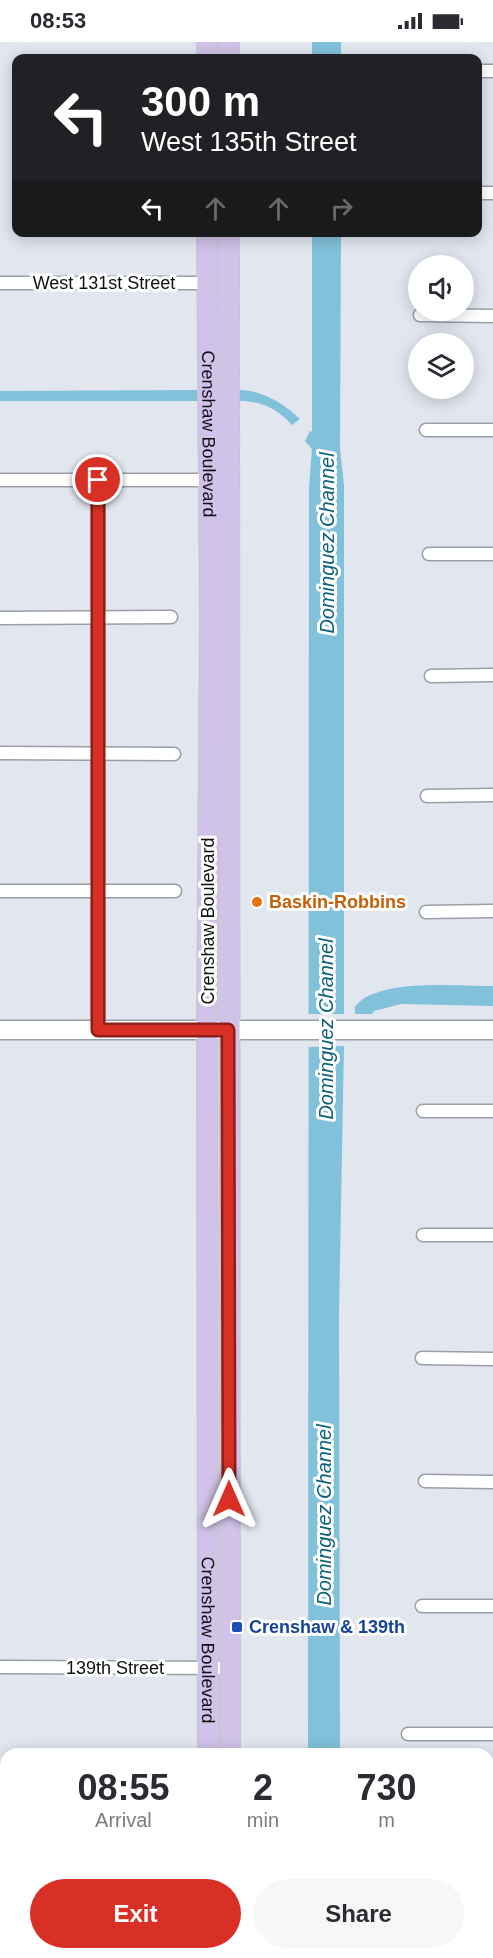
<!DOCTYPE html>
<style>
body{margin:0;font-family:Helvetica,sans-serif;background:#f7f7f7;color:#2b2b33;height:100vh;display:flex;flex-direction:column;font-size:22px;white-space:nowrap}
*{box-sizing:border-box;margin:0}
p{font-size:20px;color:#7c7c81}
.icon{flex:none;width:33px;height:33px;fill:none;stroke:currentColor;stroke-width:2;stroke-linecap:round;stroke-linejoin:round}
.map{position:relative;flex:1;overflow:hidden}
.sheet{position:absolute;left:0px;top:1706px;width:494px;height:212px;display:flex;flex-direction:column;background:#fff;border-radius:18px 18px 0 0;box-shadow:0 3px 15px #0003}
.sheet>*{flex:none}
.guide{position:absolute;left:12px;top:12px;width:470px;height:183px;border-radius:12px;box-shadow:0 3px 15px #0003;background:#202124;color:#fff;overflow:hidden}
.tools{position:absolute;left:408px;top:213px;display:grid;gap:12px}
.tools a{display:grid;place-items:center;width:66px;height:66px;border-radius:50%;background:#fff;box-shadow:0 3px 15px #0003;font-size:30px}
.pin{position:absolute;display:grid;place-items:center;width:51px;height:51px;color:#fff;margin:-26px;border:3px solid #fff;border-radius:50%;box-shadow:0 2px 6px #0007}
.me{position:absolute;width:66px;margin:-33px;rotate:0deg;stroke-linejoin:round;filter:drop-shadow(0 0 4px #0008)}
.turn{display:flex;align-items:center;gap:21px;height:126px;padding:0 30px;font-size:27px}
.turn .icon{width:78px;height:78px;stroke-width:2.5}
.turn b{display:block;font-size:42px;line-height:51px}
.lanes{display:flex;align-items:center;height:57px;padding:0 30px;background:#0003;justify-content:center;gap:30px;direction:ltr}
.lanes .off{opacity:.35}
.eta{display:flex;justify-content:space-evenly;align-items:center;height:102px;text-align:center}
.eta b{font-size:36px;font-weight:700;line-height:42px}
.primary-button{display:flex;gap:12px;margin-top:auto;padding:12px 30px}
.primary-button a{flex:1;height:69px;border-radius:36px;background:#d93025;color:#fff;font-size:24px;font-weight:700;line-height:69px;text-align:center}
.primary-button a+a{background:#f7f7f7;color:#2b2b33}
.status{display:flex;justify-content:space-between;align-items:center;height:42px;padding:0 30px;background:#fff;direction:ltr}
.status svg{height:16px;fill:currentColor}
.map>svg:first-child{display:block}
.water{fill:#82c1da}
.pier{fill:#e1e6ef}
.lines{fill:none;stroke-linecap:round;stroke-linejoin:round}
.street-casing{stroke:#9a9ea7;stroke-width:15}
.secondary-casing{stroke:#9a9ea7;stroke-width:21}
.primary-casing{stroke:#c6c6c7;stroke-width:22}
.street{stroke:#fff;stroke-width:12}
.secondary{stroke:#fff;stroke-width:18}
.primary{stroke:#d0c2e8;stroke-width:20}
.route-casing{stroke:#8d1f18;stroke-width:15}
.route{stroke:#d93025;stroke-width:10}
.food-dot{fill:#e8710a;stroke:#fff;stroke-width:2}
.transit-dot{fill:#1a4fb4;stroke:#fff;stroke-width:2}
.labels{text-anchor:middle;stroke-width:6;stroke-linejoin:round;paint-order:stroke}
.street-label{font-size:18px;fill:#101114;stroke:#fff}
.food-label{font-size:18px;font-weight:bold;fill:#c56008;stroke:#fff;text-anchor:start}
.transit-label{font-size:18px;font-weight:bold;fill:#164399;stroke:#fff;text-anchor:start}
.water-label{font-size:20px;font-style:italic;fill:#0d617a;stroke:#fff}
</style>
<div class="status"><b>08:53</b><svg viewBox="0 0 49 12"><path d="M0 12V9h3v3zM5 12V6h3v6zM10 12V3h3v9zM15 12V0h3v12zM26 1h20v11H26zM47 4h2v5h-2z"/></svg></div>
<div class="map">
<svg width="493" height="1916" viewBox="0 0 493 1916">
<rect width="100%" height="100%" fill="#e1e6ef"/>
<!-- water -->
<path class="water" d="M 312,0 L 341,0 L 341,16 L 312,16 Z
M 312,191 L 341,191 L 340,406 L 344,444 L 344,976 C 352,969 358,959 368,954 C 402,938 456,944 493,944 L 493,964 L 401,962 L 374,969 L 348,1001 L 344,1003 L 339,1272 L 340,1712 L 308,1711 L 309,445 L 312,407 L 305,399 L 310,389 L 312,390 Z
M 197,348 L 198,359 L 0,359 L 0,349 Z
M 240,348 C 264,349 283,361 300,377 L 292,383 C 278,367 261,359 240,359 Z"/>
<!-- pier -->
<path class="pier" d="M 355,964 L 355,972 L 372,972 L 348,1001 L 348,1004 L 308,1005 L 308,972 L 348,972 Z"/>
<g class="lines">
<defs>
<path id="street" d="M 477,29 L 493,29
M 477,151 L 493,151
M 0,241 L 207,241
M 420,273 L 493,274
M 426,388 L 493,388
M 0,438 L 213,438
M 98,438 L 98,988
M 429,512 L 493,512
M 0,576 L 171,575
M 431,634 L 493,633
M 0,711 L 174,712
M 427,754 L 493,753
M 0,849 L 175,849
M 426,870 L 493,869
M 423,1069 L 493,1069
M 423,1193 L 493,1193
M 422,1316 L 493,1317
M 425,1439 L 493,1440
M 422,1564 L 493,1564
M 0,1625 L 230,1626
M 408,1692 L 493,1692
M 488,1812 L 493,1812"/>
<path id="secondary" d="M 0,988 L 493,988"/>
<g id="primary">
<path d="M 207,0 L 207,16"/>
<path d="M 229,16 L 229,0"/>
<path id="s1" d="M 207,190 L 210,575 L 207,988 L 208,1712"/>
<path d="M 229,190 L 230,1712"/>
<path d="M 228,1911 L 228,1916"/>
<path d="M 208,1916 L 208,1911"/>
</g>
</defs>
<!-- street casing -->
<use href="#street" class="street-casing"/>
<!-- secondary casing -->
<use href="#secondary" class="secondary-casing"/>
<!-- primary casing -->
<use href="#primary" class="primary-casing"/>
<!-- street -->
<use href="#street" class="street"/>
<!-- secondary -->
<use href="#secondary" class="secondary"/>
<!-- primary -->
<use href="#primary" class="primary"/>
</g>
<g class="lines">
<defs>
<path id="route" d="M 98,438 L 98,988 L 228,988 L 229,1457"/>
</defs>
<!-- route casing -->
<use href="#route" class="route-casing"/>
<!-- route -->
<use href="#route" class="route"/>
</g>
<!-- markers -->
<circle class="food-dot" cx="257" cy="860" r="6"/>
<rect class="transit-dot" x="231" y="1579" width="12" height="12" rx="3"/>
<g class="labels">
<!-- street labels -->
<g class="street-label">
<text x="104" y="247">West 131st Street</text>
<text dy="6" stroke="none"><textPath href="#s1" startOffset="202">Crenshaw Boulevard</textPath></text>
<text transform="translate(208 879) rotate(-90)" y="6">Crenshaw Boulevard</text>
<text dy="6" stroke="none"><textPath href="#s1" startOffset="1408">Crenshaw Boulevard</textPath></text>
<text x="115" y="1632">139th Street</text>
</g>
<!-- food labels -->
<g class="food-label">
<text x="269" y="866">Baskin-Robbins</text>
</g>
<!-- transit labels -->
<g class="transit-label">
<text x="249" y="1591">Crenshaw &amp; 139th</text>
</g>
<!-- water labels -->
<g class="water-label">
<text transform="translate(327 501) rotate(-90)" y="7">Dominguez Channel</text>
<text transform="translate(326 987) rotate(-90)" y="7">Dominguez Channel</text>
<text transform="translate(324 1473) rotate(-90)" y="7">Dominguez Channel</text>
</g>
</g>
</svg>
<div class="tools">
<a><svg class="icon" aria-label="sound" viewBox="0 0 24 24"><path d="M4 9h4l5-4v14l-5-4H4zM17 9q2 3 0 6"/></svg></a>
<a><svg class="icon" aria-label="layers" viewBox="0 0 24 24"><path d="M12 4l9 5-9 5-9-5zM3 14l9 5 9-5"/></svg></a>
</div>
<div class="pin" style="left:98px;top:438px;background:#d93025"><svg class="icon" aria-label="arrive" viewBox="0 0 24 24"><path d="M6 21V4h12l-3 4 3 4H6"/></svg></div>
<svg class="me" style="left:229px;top:1457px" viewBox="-20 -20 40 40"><path d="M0-17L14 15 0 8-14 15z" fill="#d93025" stroke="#fff" stroke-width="4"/></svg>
<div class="guide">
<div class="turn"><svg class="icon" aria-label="left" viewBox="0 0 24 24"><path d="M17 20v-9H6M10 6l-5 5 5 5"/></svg><div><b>300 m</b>West 135th Street</div></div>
<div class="lanes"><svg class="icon" aria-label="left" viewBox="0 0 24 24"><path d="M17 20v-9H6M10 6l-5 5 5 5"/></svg><svg class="icon off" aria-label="ahead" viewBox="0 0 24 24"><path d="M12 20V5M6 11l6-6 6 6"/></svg><svg class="icon off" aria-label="ahead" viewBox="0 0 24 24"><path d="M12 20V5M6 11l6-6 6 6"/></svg><svg class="icon off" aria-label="right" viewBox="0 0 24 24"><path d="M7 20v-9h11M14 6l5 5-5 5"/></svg></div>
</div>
<section class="sheet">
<div class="eta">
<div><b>08:55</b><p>Arrival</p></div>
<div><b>2</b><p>min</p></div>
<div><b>730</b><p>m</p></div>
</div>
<div class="primary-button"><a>Exit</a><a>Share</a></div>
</section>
</div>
